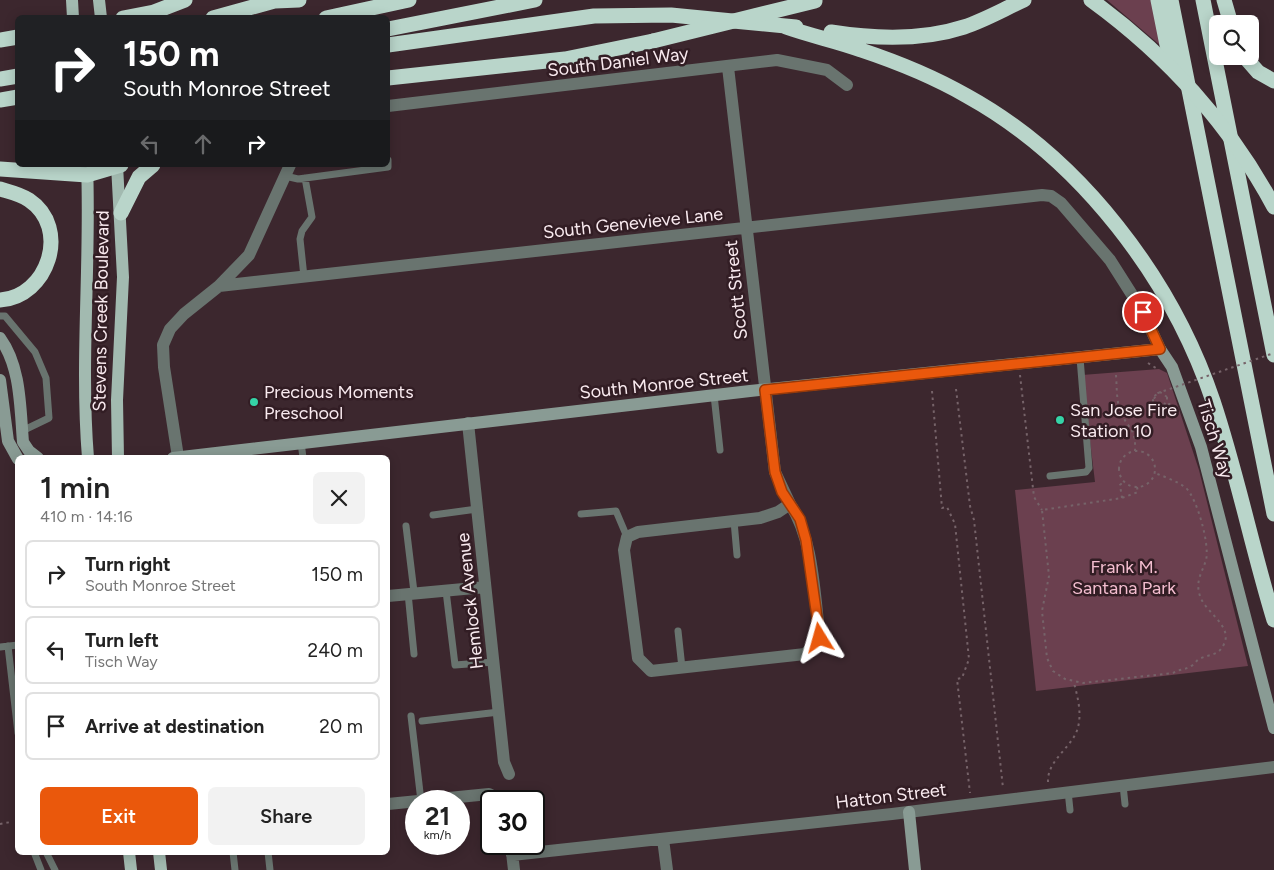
<!DOCTYPE html>
<meta charset="utf-8">
<style>
body{margin:0;font-family:Figtree,sans-serif;background:#f2f2f2;color:#222;height:100vh;display:flex;flex-direction:column;font-size:19px;white-space:nowrap}
*{box-sizing:border-box;margin:0}
p{font-size:16px;color:#767676}
.icon{flex:none;width:28px;height:28px;fill:none;stroke:currentColor;stroke-width:2;stroke-linecap:round;stroke-linejoin:round}
.map{position:relative;flex:1;overflow:hidden}
.sheet{position:absolute;left:15px;top:455px;width:375px;height:400px;display:flex;flex-direction:column;background:#fff;border-radius:8px;box-shadow:0 2px 12px #0003}
.sheet>*{flex:none}
.hud{position:absolute;left:15px;top:15px;width:375px;height:152px;border-radius:8px;box-shadow:0 2px 12px #0003;background:#202124;color:#fff;overflow:hidden}
.controls{position:absolute;left:1209px;top:15px;display:grid;gap:10px}
.controls a{display:grid;place-items:center;width:50px;height:50px;border-radius:8px;background:#fff;box-shadow:0 2px 12px #0003;font-size:25px}
.speed{position:absolute;left:405px;top:790px;display:flex;gap:10px;font-size:25px;font-weight:700;text-align:center}
.speed>*{display:grid;place-content:center;width:65px;height:65px;border-radius:50%;background:#fff;box-shadow:0 2px 12px #0003;line-height:1}
.speed small{font-size:12px;font-weight:400}
.speed .limit{border:2px solid #111;border-radius:8px;background:#fff;color:#111}
.pin{position:absolute;display:grid;place-items:center;width:42px;height:42px;color:#fff;margin:-21px;border:2px solid #fff;border-radius:50%;box-shadow:0 1px 5px #0007}
.me{position:absolute;width:55px;margin:-28px;rotate:352deg;stroke-linejoin:round;filter:drop-shadow(0 0 4px #0008)}
.turn{display:flex;align-items:center;gap:18px;height:105px;padding:0 25px;font-size:22px}
.turn .icon{width:65px;height:65px;stroke-width:2.5}
.turn b{display:block;font-size:35px;line-height:42px}
.lanes{display:flex;align-items:center;height:48px;padding:0 25px;background:#0003;justify-content:center;gap:25px;direction:ltr}
.lanes .off{opacity:.35}
.round{display:grid;place-items:center;flex:none;width:52px;height:52px;border-radius:8px;background:#f2f2f2}
.head{display:flex;align-items:center;justify-content:space-between;height:85px;padding:0 25px}
h1{font-size:30px;font-weight:600;line-height:38px}
.button{display:flex;gap:10px;margin-top:auto;padding:10px 25px}
.button a{flex:1;height:58px;border-radius:8px;background:#ea580c;color:#fff;font-size:20px;font-weight:600;line-height:58px;text-align:center}
.button a+a{background:#f2f2f2;color:#222}
ul{padding:0;list-style:none}
li{display:flex;align-items:center;gap:15px;height:68px;margin:0 10px 8px;padding:0 15px;border:2px solid #e0e0e0;border-radius:8px}
li div{flex:1}
li b{display:block;font-size:19px}
li em{font-style:normal}
.map>svg:first-child{display:block}
.green{fill:#6b404f}
.lines{fill:none;stroke-linecap:round;stroke-linejoin:round}
.path{stroke:#766369;stroke-width:2;stroke-dasharray:2.5 4;stroke-linecap:butt}
.lane{stroke:#69746f;stroke-width:7}
.street{stroke:#69746f;stroke-width:12}
.secondary{stroke:#899b94;stroke-width:12}
.primary{stroke:#a2bab0;stroke-width:12}
.highway{stroke:#b9d5ca;stroke-width:15}
.path-bridge{stroke:#766369;stroke-width:2;stroke-dasharray:2.5 4;stroke-linecap:butt}
.highway-bridge{stroke:#b9d5ca;stroke-width:15}
.route-casing{stroke:#983908;stroke-width:12}
.route{stroke:#ea580c;stroke-width:9}
.poi-dot{fill:#35d4a7;stroke:#321d24;stroke-width:2}
.labels{text-anchor:middle;stroke-width:5;stroke-linejoin:round;paint-order:stroke}
.street-label{font-size:18px;fill:#f9eaef;stroke:#321d24}
.poi-label{font-size:18px;fill:#f9eaef;stroke:#321d24;text-anchor:start}
.park-label{font-size:18px;fill:#f4bed0;stroke:#321d24}
</style>
<div class="map">
<svg width="1274" height="870" viewBox="0 0 1274 870">
<rect width="100%" height="100%" fill="#3c272e"/>
<!-- green -->
<path class="green" d="M 1107,0 L 1152,0 L 1161,46 Z
M 1159,369 L 1167,373 L 1199,470 L 1248,666 L 1036,691 L 1015,490 L 1095,482 L 1082,375 Z"/>
<g class="lines">
<!-- path -->
<path class="path" d="M 1148,363 L 1159,370
M 1020,375 L 1034,497 L 1042,510
M 1116,375 C 1117,387 1116,404 1122,415 C 1130,431 1136,429 1135,451
M 956,389 L 970,506 L 974,520 L 1003,788
M 932,391 L 942,508 L 947,507 L 955,524 L 969,659 L 962,678 L 957,679 L 970,793
M 1167,397 L 1160,392 L 1153,397 L 1153,401 L 1159,407 L 1173,403
M1119 469a18 18 0 1 1 36 0a18 18 0 1 1-36 0Z
M 1137,487 L 1138,492 L 1122,498 L 1042,510 L 1049,576 L 1042,611 L 1047,658 L 1053,671 L 1065,679 L 1083,683 L 1173,673 C 1179,669 1185,670 1191,666 C 1194,665 1196,661 1199,659 C 1209,654 1219,656 1224,644 C 1233,626 1205,612 1200,596 C 1195,581 1202,573 1206,560 C 1210,545 1197,498 1186,488 C 1177,481 1165,477 1155,473
M 1122,498 L 1120,485 L 1124,481
M 1048,782 C 1047,762 1068,750 1076,733 C 1083,717 1078,698 1074,683
M 0,824 L 11,822"/>
<!-- lane -->
<path class="lane" d="M 285,176 L 298,179 L 388,167 L 388,160
M 304,277 L 300,239 L 302,231 L 312,217 L 305,178
M 0,316 L 5,316 L 35,352 L 46,378 L 49,418 L 22,431
M 714,395 L 720,450
M 301,442 L 303,458
M 1050,476 L 1086,472 L 1089,468 L 1080,358
M 581,514 L 616,511 L 627,537
M 433,515 L 477,509
M 734,521 L 737,555
M 406,526 L 414,592
M 446,591 L 455,665 L 494,662
M 408,593 L 414,654
M 678,631 L 682,668
M 8,646 L 18,733
M 0,647 L 18,645
M 411,716 L 421,801
M 422,721 L 499,712
M 1123,785 L 1125,804
M 1068,791 L 1070,810
M 34,852 L 41,870
M 46,852 L 55,870
M 233,852 L 235,870
M 268,852 L 270,870"/>
<!-- street -->
<path class="street" d="M 728,67 L 775,472 L 790,504
M 388,106 L 777,60 L 827,70 L 847,85
M 219,286 L 1042,195 L 1051,196 L 1061,203 L 1110,260 L 1143,312 L 1160,349
M 468,423 L 504,762 L 509,774
M 178,457 L 164,367 L 163,345 L 170,329 L 184,314 L 219,286 L 249,255 L 290,165
M 790,504 C 814,540 814,596 820,638 L 805,654 L 651,671 L 638,658 L 624,550 L 627,537 L 638,532 L 760,518 L 778,512 Z
M 388,596 L 485,587
M 388,804 L 489,794 L 502,801
M 663,839 L 667,870
M 511,844 L 514,870
M 512,855 L 892,814 L 1274,767"/>
<!-- secondary -->
<path class="secondary" d="M 0,338 C 21,367 20,407 23,442 L 29,451 L 38,458
M 0,380 L 8,441 L 18,459
M 173,458 L 750,391 L 1160,349 L 1172,367 L 1201,447 L 1274,728
M 909,812 L 915,870"/>
<!-- primary -->
<path class="primary" d="M 72,0 L 73,18
M 99,0 L 101,18
M 87,165 C 91,262 80,360 88,458
M 117,165 L 123,277 L 117,400 L 118,458
M 129,852 L 131,870
M 159,852 L 161,870"/>
<!-- highway -->
<path class="highway" d="M 1158,0 L 1167,45 L 1182,60
M 1171,0 L 1274,514
M 1203,0 L 1274,355
M 1224,0 L 1231,24
M 275,1 L 299,0
M 123,18 L 154,12 L 185,0
M 213,18 L 278,0
M 326,18 L 409,0
M 786,27 C 811,36 837,41 861,50 C 897,62 934,77 967,96 C 1081,159 1172,279 1213,401 C 1237,473 1252,548 1274,620
M 388,29 L 535,0
M 831,32 C 875,39 921,41 964,27 C 985,20 1004,9 1024,0
M 0,40 L 18,37
M 388,45 L 594,16 L 671,15 L 796,27
M 1244,56 L 1258,72 L 1274,81
M 388,78 L 565,59 L 653,41
M 0,79 L 18,76
M 0,100 L 18,97
M 0,169 L 87,175 L 121,165
M 0,189 C 10,192 20,194 29,200 C 71,228 48,297 0,300
M 121,213 L 139,177 L 153,165"/>
<!-- path-bridge -->
<path class="path-bridge" d="M 1167,397 L 1167,401 L 1162,407 L 1154,404 L 1153,400 L 1158,393 L 1274,353"/>
<!-- highway-bridge -->
<path class="highway-bridge" d="M 1091,0 C 1168,56 1229,123 1274,207
M 653,41 L 815,1"/>
</g>
<g class="lines">
<defs>
<path id="route" d="M 820,638 L 806,540 L 800,519 L 782,492 L 775,472 L 765,390 L 1160,349 L 1143,312"/>
</defs>
<!-- route casing -->
<use href="#route" class="route-casing"/>
<!-- route -->
<use href="#route" class="route"/>
</g>
<!-- markers -->
<g class="poi-dot">
<circle cx="254" cy="402" r="5"/>
<circle cx="1060" cy="420" r="5"/>
</g>
<g class="labels">
<!-- street labels -->
<g class="street-label">
<text transform="translate(618 62) rotate(-7)" y="6">South Daniel Way</text>
<text transform="translate(633 223) rotate(-6)" y="6">South Genevieve Lane</text>
<text transform="translate(736 290) rotate(-96)" y="6">Scott Street</text>
<text transform="translate(101 311) rotate(-89)" y="6">Stevens Creek Boulevard</text>
<text transform="translate(664 384) rotate(-6)" y="6">South Monroe Street</text>
<text transform="translate(1215 439) rotate(73)" y="6">Tisch Way</text>
<text transform="translate(470 601) rotate(-96)" y="6">Hemlock Avenue</text>
<text transform="translate(891 796) rotate(-7)" y="6">Hatton Street</text>
</g>
<!-- poi labels -->
<g class="poi-label">
<text x="264" y="398">Precious Moments<tspan x="264" dy="21">Preschool</tspan></text>
<text x="1070" y="416">San Jose Fire<tspan x="1070" dy="21">Station 10</tspan></text>
</g>
<!-- park labels -->
<g class="park-label">
<text x="1124" y="573">Frank M.<tspan x="1124" dy="21">Santana Park</tspan></text>
</g>
</g>
</svg>
<div class="controls">
<a><svg class="icon" aria-label="search" viewBox="0 0 24 24"><circle cx="10" cy="10" r="6"/><path d="M15 15l6 6"/></svg></a>
</div>
<div class="speed"><div>21<small>km/h</small></div><div class="limit">30</div></div>
<div class="pin" style="left:1143px;top:312px;background:#d93025"><svg class="icon" aria-label="arrive" viewBox="0 0 24 24"><path d="M6 21V4h12l-3 4 3 4H6"/></svg></div>
<svg class="me" style="left:820px;top:638px" viewBox="-20 -20 40 40"><path d="M0-17L14 15 0 8-14 15z" fill="#ea580c" stroke="#fff" stroke-width="4"/></svg>
<div class="hud">
<div class="turn"><svg class="icon" aria-label="right" viewBox="0 0 24 24"><path d="M7 20v-9h11M14 6l5 5-5 5"/></svg><div><b>150 m</b>South Monroe Street</div></div>
<div class="lanes"><svg class="icon off" aria-label="left" viewBox="0 0 24 24"><path d="M17 20v-9H6M10 6l-5 5 5 5"/></svg><svg class="icon off" aria-label="ahead" viewBox="0 0 24 24"><path d="M12 20V5M6 11l6-6 6 6"/></svg><svg class="icon" aria-label="right" viewBox="0 0 24 24"><path d="M7 20v-9h11M14 6l5 5-5 5"/></svg></div>
</div>
<section class="sheet">
<div class="head"><div><h1>1 min</h1><p>410 m · 14:16</p></div><a class="round"><svg class="icon" aria-label="close" viewBox="0 0 24 24"><path d="M6 6l12 12M18 6L6 18"/></svg></a></div>
<ul>
<li><svg class="icon" aria-label="right" viewBox="0 0 24 24"><path d="M7 20v-9h11M14 6l5 5-5 5"/></svg><div><b>Turn right</b><p>South Monroe Street</p></div><em>150 m</em></li>
<li><svg class="icon" aria-label="left" viewBox="0 0 24 24"><path d="M17 20v-9H6M10 6l-5 5 5 5"/></svg><div><b>Turn left</b><p>Tisch Way</p></div><em>240 m</em></li>
<li><svg class="icon" aria-label="arrive" viewBox="0 0 24 24"><path d="M6 21V4h12l-3 4 3 4H6"/></svg><div><b>Arrive at destination</b></div><em>20 m</em></li>
</ul>
<div class="button"><a>Exit</a><a>Share</a></div>
</section>
</div>
